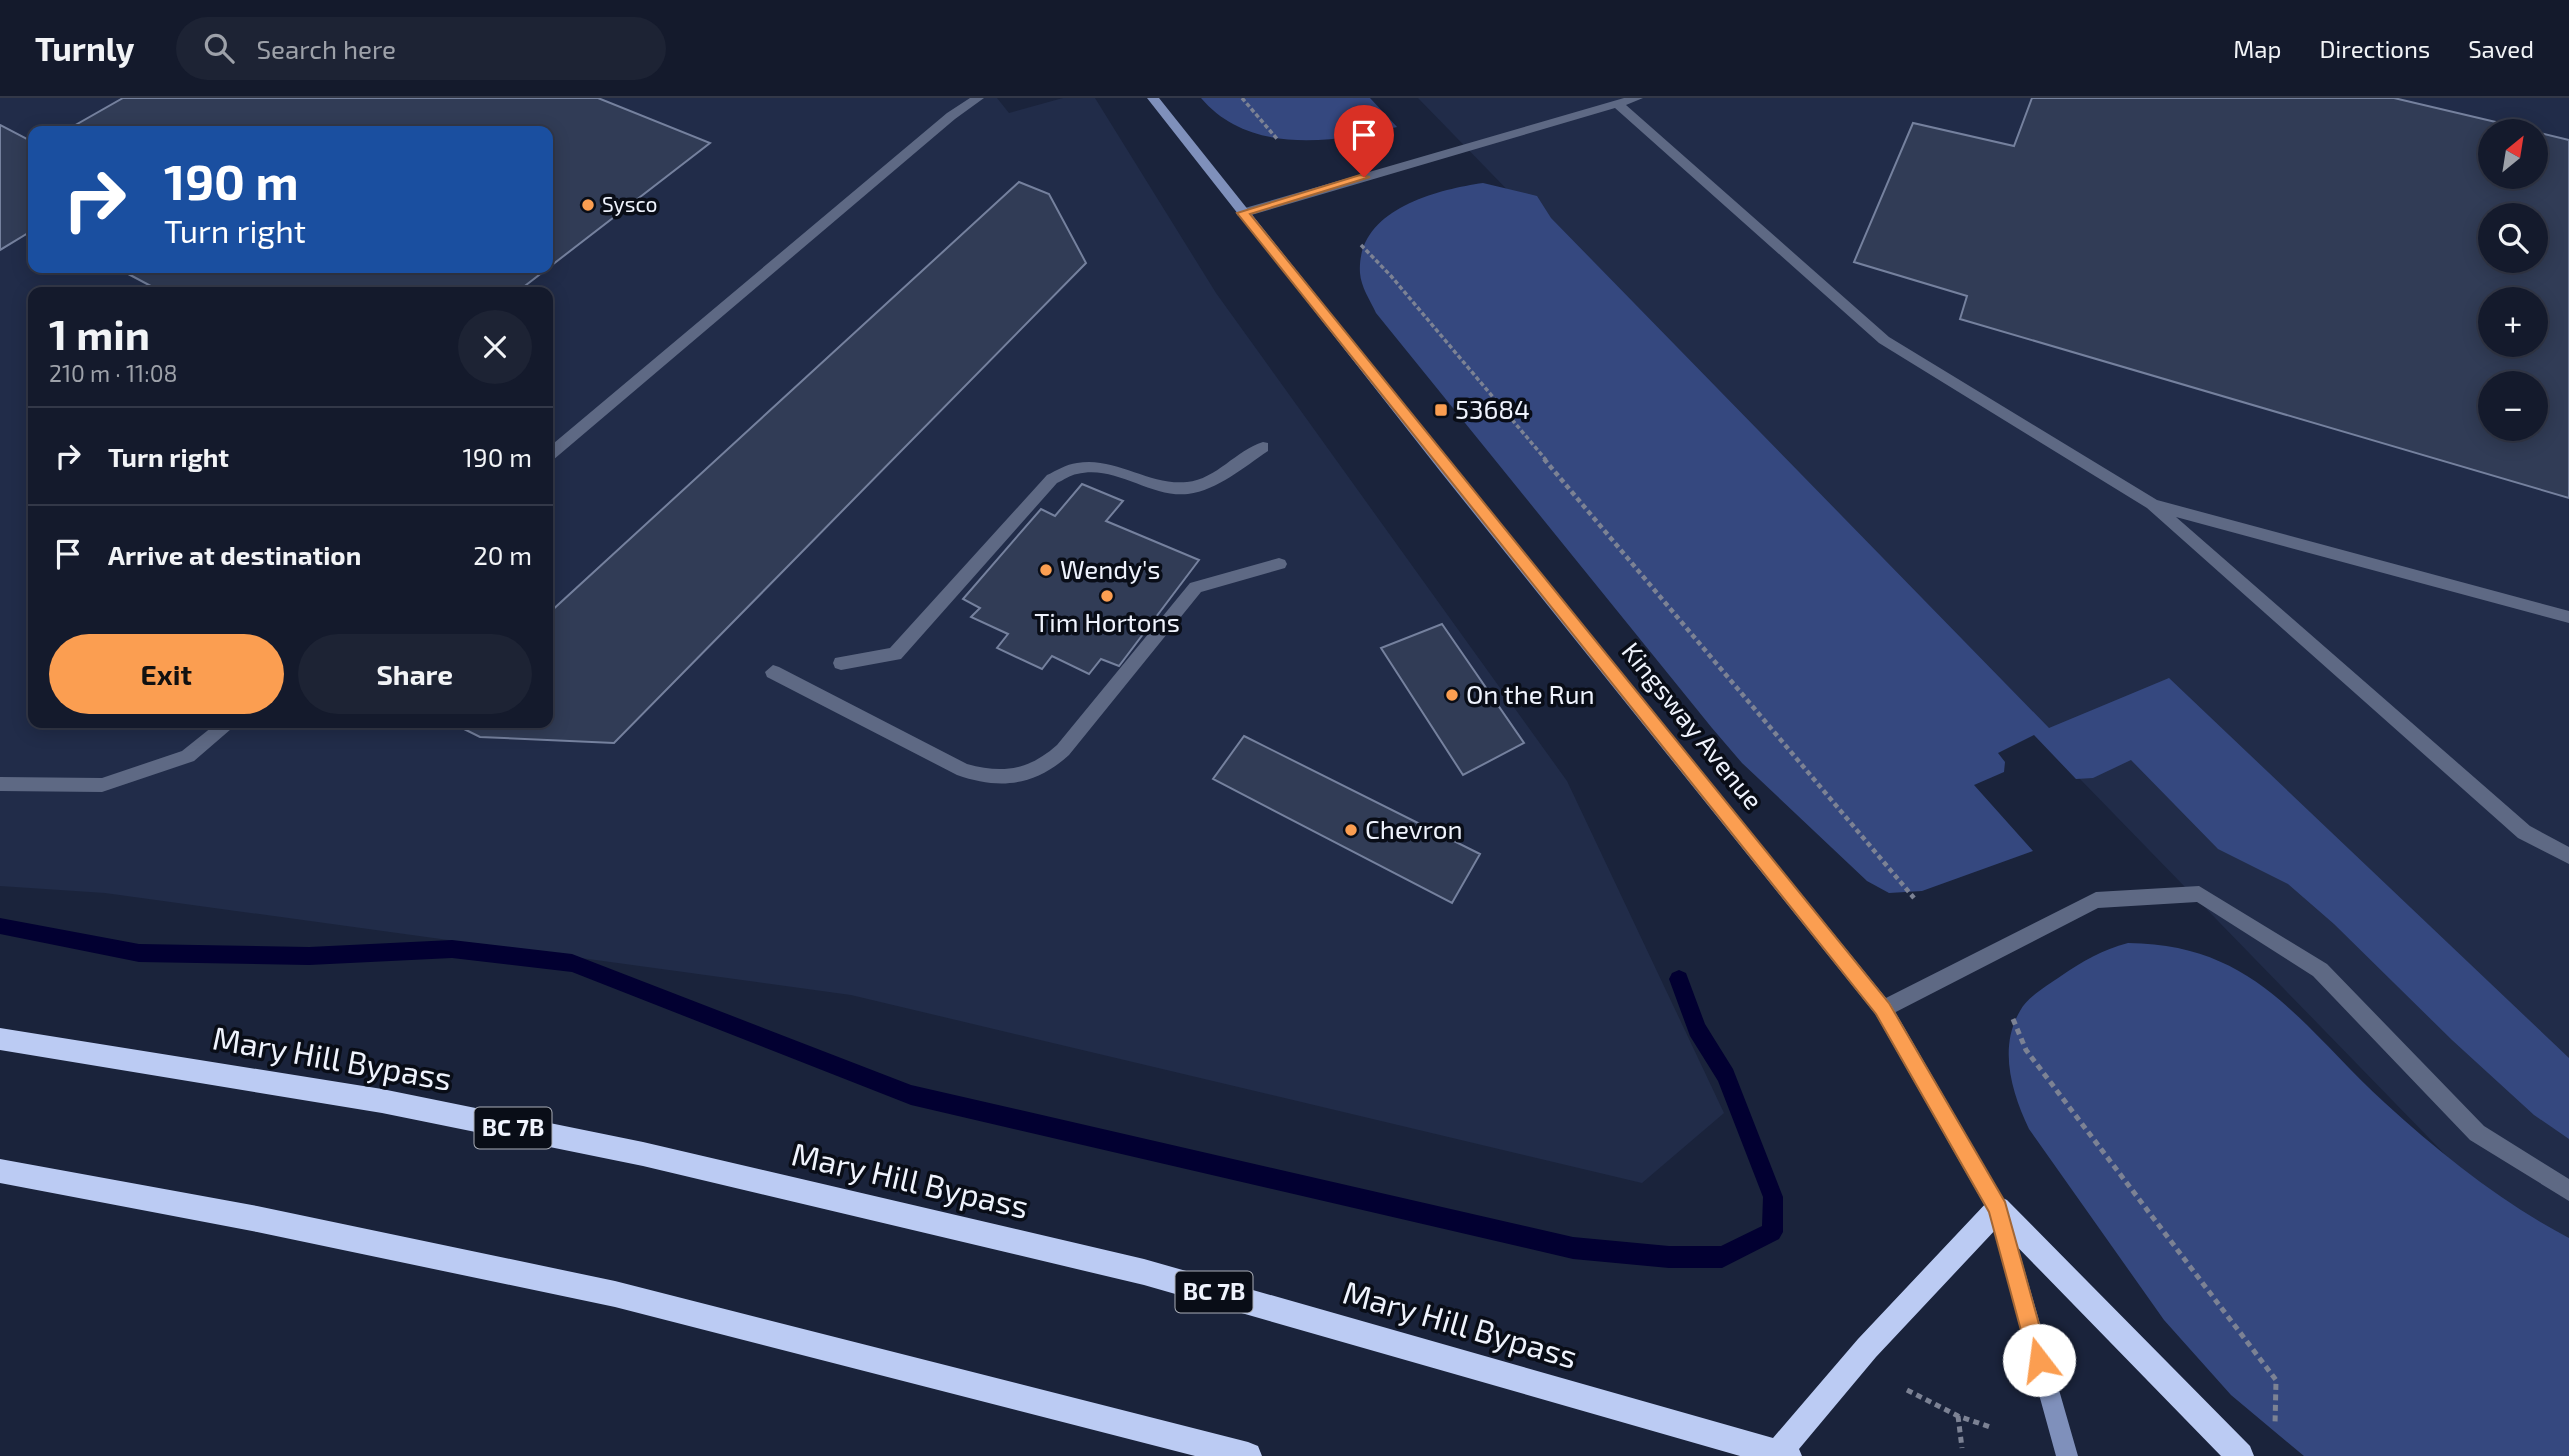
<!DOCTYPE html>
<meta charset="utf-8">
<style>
body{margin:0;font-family:"Exo 2",sans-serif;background:#1d2334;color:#f1f3f6;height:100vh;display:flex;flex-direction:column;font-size:26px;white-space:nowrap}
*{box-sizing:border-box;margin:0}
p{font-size:23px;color:#9da1a9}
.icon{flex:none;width:38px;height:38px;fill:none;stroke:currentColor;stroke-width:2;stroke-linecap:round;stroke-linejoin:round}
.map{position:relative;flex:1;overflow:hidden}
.drawer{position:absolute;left:28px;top:189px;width:525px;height:441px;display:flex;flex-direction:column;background:#141a2c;border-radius:14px;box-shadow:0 4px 18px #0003,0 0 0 2px #333848}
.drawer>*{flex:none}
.hud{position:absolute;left:28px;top:28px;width:525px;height:147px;border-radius:14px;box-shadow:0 4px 18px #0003,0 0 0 2px #333848;background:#1a4fa0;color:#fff;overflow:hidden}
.needle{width:46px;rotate:30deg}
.controls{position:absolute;left:2478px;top:21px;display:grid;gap:14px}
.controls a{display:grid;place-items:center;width:70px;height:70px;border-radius:50%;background:#141a2c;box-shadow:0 4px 18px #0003,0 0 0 2px #333848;font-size:35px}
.pin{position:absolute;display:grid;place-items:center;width:60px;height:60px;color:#fff;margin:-72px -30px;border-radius:50% 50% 50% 0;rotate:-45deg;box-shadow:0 0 7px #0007}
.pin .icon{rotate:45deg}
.me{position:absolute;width:77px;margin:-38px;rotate:345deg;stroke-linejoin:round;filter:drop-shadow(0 0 5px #0008)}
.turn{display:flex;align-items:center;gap:24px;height:147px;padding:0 21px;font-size:32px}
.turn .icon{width:91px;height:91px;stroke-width:2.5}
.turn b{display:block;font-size:49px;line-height:60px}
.round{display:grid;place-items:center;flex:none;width:74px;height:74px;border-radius:37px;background:#1d2334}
.overview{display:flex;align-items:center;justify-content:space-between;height:119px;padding:0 21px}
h1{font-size:42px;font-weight:700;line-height:52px}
.cta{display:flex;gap:14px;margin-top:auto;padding:14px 21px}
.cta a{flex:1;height:80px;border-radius:42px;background:#fb9e51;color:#111;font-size:28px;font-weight:700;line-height:80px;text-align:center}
.cta a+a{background:#1d2334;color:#f1f3f6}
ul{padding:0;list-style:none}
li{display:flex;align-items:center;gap:21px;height:98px;padding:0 21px;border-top:2px solid #333848}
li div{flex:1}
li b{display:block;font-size:26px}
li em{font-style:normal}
header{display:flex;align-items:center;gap:42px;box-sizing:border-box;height:98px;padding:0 35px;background:#141a2c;border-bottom:2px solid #333848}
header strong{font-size:33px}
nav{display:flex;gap:38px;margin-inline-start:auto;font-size:24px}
.search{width:490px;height:63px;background:#1d2334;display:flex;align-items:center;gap:18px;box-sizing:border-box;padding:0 24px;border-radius:38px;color:#9da1a9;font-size:26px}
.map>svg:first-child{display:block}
.built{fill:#212c49;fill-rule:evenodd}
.green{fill:#35487f}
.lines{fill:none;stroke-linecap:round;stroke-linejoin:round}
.stream{fill:#020031;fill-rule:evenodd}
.building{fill:#313c56;stroke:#75819e;stroke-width:2;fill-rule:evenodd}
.path-far2{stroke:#7c8294;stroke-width:3.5;stroke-dasharray:4.5 2.5;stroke-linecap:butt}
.path-far1{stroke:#7c8294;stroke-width:4.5;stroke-dasharray:5 3.5;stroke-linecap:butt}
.path{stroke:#7c8294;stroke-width:5;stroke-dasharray:6 4.5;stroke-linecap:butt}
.lane{fill:#5e6984;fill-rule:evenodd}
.secondary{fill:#7f90bb;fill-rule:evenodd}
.highway{fill:#bbcbf3;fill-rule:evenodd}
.route{fill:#fb9e51;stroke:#a36735;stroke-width:2}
.poi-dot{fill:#fb9e51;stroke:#090d17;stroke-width:2.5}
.labels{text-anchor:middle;stroke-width:7;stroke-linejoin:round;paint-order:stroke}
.far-poi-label{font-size:21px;fill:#eff3fd;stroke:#090d17;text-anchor:start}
.shield{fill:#090d17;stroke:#aaaeb8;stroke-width:2}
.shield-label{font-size:24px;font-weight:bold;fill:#eff3fd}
.poi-label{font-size:26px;fill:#eff3fd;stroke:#090d17;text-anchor:start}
.street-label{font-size:26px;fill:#eff3fd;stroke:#090d17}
.near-street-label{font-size:32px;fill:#eff3fd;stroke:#090d17}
</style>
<header>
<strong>Turnly</strong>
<div class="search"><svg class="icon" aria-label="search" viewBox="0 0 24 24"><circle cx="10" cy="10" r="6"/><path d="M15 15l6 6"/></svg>Search here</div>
<nav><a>Map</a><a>Directions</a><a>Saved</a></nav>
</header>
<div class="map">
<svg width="2569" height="1358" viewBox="0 0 2569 1358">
<rect width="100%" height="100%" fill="#1a233b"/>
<!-- built -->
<path class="built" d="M 0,0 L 997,0 L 1009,15 L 1063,0 L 1095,0 L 1216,195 L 1567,683 L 1724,1015 L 1642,1085 L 851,897 L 105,795 L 0,788 ZM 33,33 L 548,33 L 548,170 L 33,170 ZM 33,194 L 548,194 L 548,625 L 33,625 Z
M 1418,0 L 2569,0 L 2569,1184 ZM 2490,33 L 2536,33 L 2536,79 L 2490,79 ZM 2490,117 L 2536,117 L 2536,163 L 2490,163 ZM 2490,201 L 2536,201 L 2536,247 L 2490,247 ZM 2490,285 L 2536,285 L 2536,331 L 2490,331 Z"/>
<!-- green -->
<path class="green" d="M 1201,0 L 1370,0 L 1397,29 C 1334,45 1249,57 1201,0 Z
M 1483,85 L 1537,98 L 1551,120 L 2049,630 L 2169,580 L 2569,960 L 2569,1041 L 2534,1017 L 2452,942 L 2334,826 L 2288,786 L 2218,751 L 2131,662 L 2093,680 L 2076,681 L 2034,637 L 1998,655 L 2005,664 L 2004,674 L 1974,687 L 2033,753 L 1922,793 L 1889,795 L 1867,783 L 1742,665 L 1712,630 L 1376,215 C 1370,202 1361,189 1360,175 C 1356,112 1435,92 1483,85 Z
M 2128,845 C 2256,846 2300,927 2385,1005 C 2441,1056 2502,1105 2569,1140 L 2569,1358 L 2304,1358 L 2231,1297 L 2164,1222 L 2029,1031 C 2012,995 1998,950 2020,913 C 2027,899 2048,887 2061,878 C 2083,863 2102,852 2128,845 Z"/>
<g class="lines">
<!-- stream -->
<path class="stream" d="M 0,820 L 139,846 L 309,849 L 452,842 L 572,856 L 911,987 L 1573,1139 L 1669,1148 L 1721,1148 L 1762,1128 L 1763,1099 L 1718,983 L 1690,938 L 1669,881 L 1672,875 L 1679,872 L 1686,875 L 1705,926 L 1733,971 L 1783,1099 L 1783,1134 L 1779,1141 L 1722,1170 L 1669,1170 L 1573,1161 L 911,1007 L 572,874 L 452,860 L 309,867 L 139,864 L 0,836 Z"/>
</g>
<!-- building -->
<path class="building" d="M 123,0 L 598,0 L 710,45 L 517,194 L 162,194 L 117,170 L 548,170 L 548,33 L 65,33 Z
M 2032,0 L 2394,0 L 2534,33 L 2490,33 L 2490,79 L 2536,79 L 2536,34 L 2569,42 L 2569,400 L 1960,221 L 1967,198 L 1854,164 L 1913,25 L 2014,48 ZM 2490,117 L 2536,117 L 2536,163 L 2490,163 ZM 2490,201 L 2536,201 L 2536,247 L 2490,247 ZM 2490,285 L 2536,285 L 2536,331 L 2490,331 Z
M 0,27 L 33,44 L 33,132 L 0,152 Z
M 1019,84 L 1049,96 L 1086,165 L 614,645 L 480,639 L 452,625 L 548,625 L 548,516 Z
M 1082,386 L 1123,403 L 1106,423 L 1199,462 L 1119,568 L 1101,561 L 1089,576 L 1052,558 L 1042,571 L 997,550 L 1008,536 L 971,519 L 980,510 L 963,501 L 1041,411 L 1055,418 Z
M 1442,526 L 1524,645 L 1463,677 L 1381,550 Z
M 1244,638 L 1480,756 L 1452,805 L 1213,681 Z"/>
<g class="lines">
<!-- path-far2 -->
<path class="path-far2" d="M 1242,0 L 1278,42
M 1361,147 L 1391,178 L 1546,362"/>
<!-- path-far1 -->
<path class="path-far1" d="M 1544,361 L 1914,800"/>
<!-- path -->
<path class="path" d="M 2013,921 L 2026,952 L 2276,1282 L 2275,1327
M 1907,1292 L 1958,1318 L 1990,1329
M 1958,1318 L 1962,1350"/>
<!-- lane -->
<path class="lane" d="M 970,0 L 984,0 L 955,21 L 553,362 L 548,363 L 548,350 L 947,15 Z
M 1624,0 L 1643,0 L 1626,7 L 1889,239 L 2157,402 L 2569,513 L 2569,525 L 2176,419 L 2530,728 L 2569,749 L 2569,766 L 2518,740 L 2147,410 L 1879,245 L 1615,10 L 1248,118 L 1238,118 L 1236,115 L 1238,112 Z
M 1263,344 L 1268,345 L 1268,353 C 1244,369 1218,392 1188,396 C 1150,400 1115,366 1077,376 C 1070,377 1064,382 1057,385 L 901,561 L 841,572 L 835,570 L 833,565 L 835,560 L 890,550 L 1047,377 C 1056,373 1066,366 1077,365 C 1115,358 1149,388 1187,384 C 1217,381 1236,352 1263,344 Z
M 1279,460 L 1285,462 L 1287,466 L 1285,470 L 1201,494 L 1069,657 C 1035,688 1000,692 957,677 L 767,579 L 765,574 L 773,567 L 779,569 L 967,666 C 1003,676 1029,672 1057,647 L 1190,485 Z
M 217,625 L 238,625 L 194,663 L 102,694 L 0,693 L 0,679 L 102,680 L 182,653 Z
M 2199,788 L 2327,866 L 2484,1028 L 2569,1081 L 2569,1103 L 2470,1042 L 2313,878 L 2197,804 L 2098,810 L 1890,917 L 1883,920 L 1876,917 L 1873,911 L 1876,905 L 2096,794 Z"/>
<!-- secondary -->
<path class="secondary" d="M 1147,0 L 1159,0 L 1450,365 L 1890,905 L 2005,1104 L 2078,1358 L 2056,1358 L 1989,1115 L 1876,917 L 1440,373 Z"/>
<!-- highway -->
<path class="highway" d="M 0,930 L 382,991 L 643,1044 L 1144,1161 L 1773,1340 L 1858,1241 L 1989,1102 L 1998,1098 L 2007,1102 L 2250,1348 L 2254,1358 L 2221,1358 L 1998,1129 L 1876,1259 L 1799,1351 L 1802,1358 L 1740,1358 L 1144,1187 L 643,1068 L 382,1015 L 0,952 Z
M 0,1061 L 257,1108 L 615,1183 L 1248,1344 L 1258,1348 L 1262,1358 L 1195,1358 L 615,1209 L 257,1134 L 0,1085 Z"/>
</g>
<!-- route -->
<path class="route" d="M 1360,77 L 1370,79 L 1250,116 L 1889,905 L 2005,1104 L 2049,1262 L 2046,1269 L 2039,1272 L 2032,1269 L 2029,1262 L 1989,1114 L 1876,916 L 1237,115 Z"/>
<!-- markers -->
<g class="poi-dot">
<circle cx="588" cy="107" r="7"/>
<rect x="1434" y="305" width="14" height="14" rx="3.5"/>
<circle cx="1046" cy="472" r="7"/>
<circle cx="1107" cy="498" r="7"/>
<circle cx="1452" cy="597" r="7"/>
<circle cx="1351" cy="732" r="7"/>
</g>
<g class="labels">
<!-- far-poi labels -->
<g class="far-poi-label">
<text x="602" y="114">Sysco</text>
</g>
<!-- shield labels -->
<g class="shield">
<rect x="474.5" y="1009.5" width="77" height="41" rx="5"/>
<rect x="1175.5" y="1173.5" width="77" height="41" rx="5"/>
</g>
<g class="shield-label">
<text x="513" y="1038">BC 7B</text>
<text x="1214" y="1202">BC 7B</text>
</g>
<!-- poi labels -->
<g class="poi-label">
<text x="1455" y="321">53684</text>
<text x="1060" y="481">Wendy's</text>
<text x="1107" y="534" text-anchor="middle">Tim Hortons</text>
<text x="1466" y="606">On the Run</text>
<text x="1365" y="741">Chevron</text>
</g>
<!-- street labels -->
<g class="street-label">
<text transform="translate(1692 628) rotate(51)" y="9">Kingsway Avenue</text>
</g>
<!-- near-street labels -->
<g class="near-street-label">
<text transform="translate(332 961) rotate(10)" y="11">Mary Hill Bypass</text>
<text transform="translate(910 1083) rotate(13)" y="11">Mary Hill Bypass</text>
<text transform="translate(1460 1227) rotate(16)" y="11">Mary Hill Bypass</text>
</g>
</g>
</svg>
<div class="controls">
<a><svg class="needle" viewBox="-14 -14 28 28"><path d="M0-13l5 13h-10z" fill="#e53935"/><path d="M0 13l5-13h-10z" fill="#9da1a9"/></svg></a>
<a><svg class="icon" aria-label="search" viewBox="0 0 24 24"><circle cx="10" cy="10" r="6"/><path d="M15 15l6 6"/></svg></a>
<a>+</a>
<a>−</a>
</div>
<div class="pin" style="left:1364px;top:79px;background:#d93025"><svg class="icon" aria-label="arrive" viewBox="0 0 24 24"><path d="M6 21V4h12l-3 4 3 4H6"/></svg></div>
<svg class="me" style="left:2039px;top:1262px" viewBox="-20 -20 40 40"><circle r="19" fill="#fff"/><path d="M0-13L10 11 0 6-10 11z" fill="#fb9e51"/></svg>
<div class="hud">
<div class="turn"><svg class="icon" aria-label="right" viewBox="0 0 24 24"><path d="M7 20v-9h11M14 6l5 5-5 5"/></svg><div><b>190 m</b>Turn right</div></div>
</div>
<section class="drawer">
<div class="overview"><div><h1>1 min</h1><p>210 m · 11:08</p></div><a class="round"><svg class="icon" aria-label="close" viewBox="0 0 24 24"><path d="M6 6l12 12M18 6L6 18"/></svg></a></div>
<ul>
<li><svg class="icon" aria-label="right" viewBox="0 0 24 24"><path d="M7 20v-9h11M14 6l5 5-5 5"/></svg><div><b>Turn right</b></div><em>190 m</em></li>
<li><svg class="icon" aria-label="arrive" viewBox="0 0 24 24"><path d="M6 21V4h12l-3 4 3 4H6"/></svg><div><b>Arrive at destination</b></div><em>20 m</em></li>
</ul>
<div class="cta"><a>Exit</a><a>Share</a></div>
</section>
</div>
